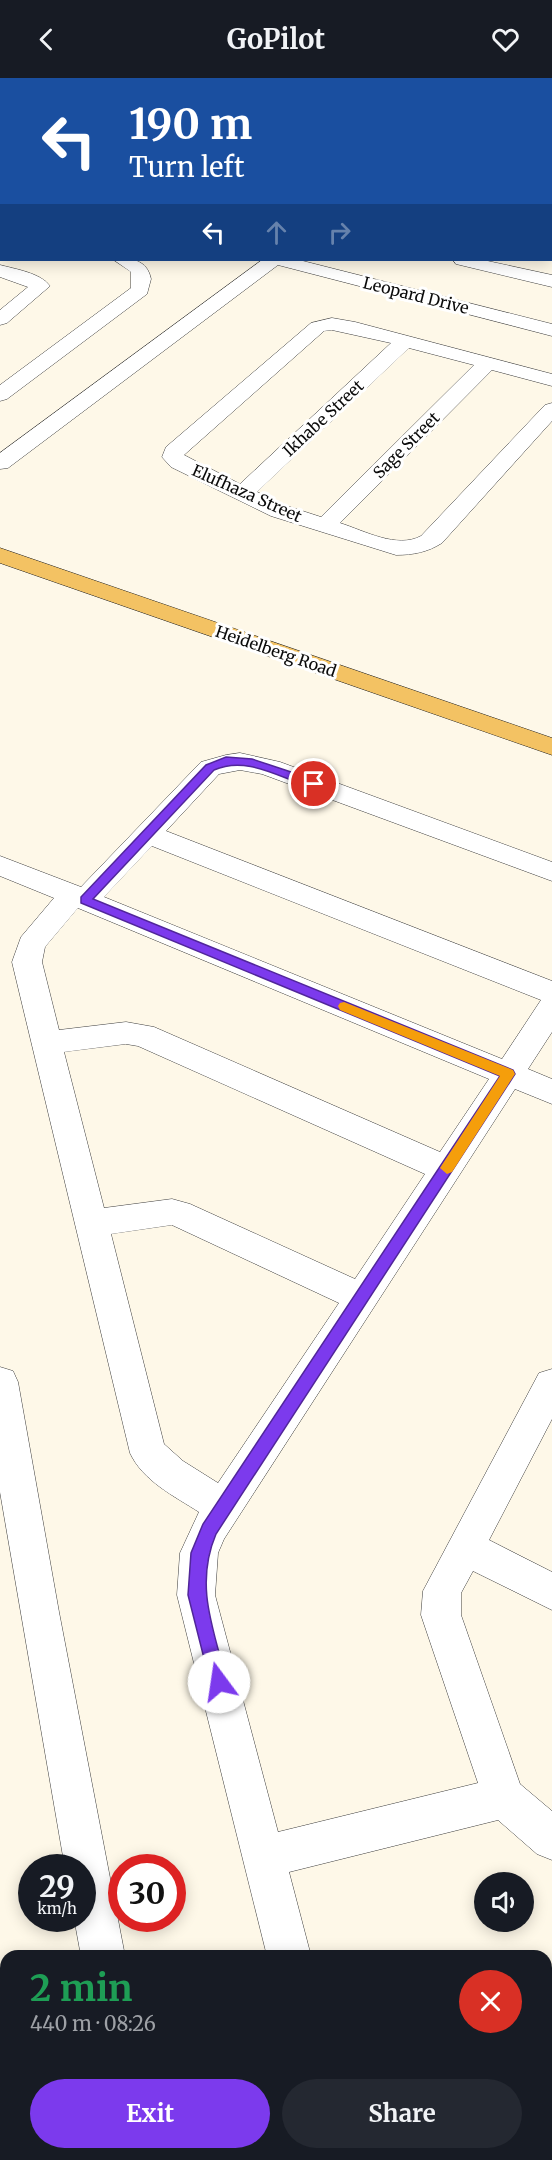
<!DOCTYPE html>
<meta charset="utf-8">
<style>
body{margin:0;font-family:Merriweather,serif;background:#242831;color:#f1f3f6;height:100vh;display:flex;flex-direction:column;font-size:22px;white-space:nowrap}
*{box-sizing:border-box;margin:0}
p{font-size:20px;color:#9ea1a6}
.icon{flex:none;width:33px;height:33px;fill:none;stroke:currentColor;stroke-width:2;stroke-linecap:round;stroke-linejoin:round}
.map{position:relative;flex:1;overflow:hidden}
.sheet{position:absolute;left:0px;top:1872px;width:552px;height:210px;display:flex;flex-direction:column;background:#171b24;border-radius:18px 18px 0 0;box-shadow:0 3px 15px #0003}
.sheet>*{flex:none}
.banner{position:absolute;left:0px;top:0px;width:552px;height:183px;box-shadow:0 3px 15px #0003;background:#1a4fa0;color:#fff;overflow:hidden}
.fabs{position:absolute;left:474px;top:1794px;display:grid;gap:12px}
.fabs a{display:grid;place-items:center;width:60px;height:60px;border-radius:50%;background:#171b24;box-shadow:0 3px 15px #0003;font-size:30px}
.speed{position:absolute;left:18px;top:1776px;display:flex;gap:12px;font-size:30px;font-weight:700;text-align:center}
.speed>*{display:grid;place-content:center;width:78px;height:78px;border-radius:50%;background:#171b24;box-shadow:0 3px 15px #0003;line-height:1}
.speed small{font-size:15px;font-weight:400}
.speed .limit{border:9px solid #d22;background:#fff;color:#111}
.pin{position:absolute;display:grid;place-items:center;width:51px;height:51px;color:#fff;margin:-26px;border:3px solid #fff;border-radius:50%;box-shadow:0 2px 6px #0007}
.me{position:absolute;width:66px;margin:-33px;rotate:346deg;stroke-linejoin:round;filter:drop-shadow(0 0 4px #0008)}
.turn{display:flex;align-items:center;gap:21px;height:126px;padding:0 30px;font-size:27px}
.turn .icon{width:78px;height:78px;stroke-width:2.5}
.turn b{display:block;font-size:42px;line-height:51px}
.lanes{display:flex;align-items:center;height:57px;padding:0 30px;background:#0003;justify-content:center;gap:30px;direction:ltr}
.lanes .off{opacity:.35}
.round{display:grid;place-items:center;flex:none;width:63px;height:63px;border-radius:32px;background:#242831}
.overview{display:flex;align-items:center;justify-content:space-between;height:102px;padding:0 30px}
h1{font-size:36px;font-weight:700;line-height:45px;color:#1e9e55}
.primary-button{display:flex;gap:12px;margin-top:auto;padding:12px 30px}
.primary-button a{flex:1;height:69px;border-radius:36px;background:#7c3aed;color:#fff;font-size:24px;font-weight:700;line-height:69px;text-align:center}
.primary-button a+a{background:#242831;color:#f1f3f6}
header{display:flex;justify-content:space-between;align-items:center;height:78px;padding:0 30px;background:#171b24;font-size:27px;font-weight:700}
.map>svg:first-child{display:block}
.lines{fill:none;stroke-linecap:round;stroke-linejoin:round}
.minor-casing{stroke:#3d3d3d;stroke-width:1}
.major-casing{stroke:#1b1b1b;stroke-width:1}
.minor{fill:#fff;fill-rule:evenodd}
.major{fill:#f3c263;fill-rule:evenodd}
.route{fill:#7c3aed;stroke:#51269a;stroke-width:1.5}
.slow{fill:#f59e0b}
.labels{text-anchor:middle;stroke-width:6;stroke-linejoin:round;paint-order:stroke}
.far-street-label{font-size:16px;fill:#0a0a0a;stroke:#fff}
</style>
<header><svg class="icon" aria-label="back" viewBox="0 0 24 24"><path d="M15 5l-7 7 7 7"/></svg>GoPilot<svg class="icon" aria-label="heart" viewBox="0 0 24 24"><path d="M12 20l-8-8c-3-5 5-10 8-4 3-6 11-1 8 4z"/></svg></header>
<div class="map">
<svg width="552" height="2082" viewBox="0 0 552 2082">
<rect width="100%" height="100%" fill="#fef8e8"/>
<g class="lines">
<defs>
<path id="minor" d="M 34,0 L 50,0 L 33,2 Z
M 132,0 L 153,0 L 154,2 L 133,2 Z
M 280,0 L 301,0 L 302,2 L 281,2 Z
M 384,0 L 400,0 L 383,2 Z
M 474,0 L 490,0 L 473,2 Z
M 552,5 L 552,15 L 550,16 L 550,6 Z
M 2,18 L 2,28 L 0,29 L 0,19 Z
M 550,67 L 552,67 L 552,77 L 550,77 Z
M 2,68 L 2,79 L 0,79 L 0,69 Z
M 0,103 L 2,103 L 2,113 L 0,113 Z
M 550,115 L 552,115 L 552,125 L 550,125 Z
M 0,143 L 2,143 L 2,153 L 0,153 Z
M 114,182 C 131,180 147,181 151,201 L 147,216 L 7,321 L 0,323 L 0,307 L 131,210 L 131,194 Z
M 262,182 L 299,182 L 552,246 L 552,258 L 278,187 L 8,390 L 0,391 L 0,375 Z
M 453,182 L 483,182 L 552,197 L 552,209 L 456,186 Z
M 0,187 C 15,191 41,195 50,208 L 7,245 L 0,247 L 0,232 L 28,209 L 0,199 Z
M 332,240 L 355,244 L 552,296 L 552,308 L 492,292 L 340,445 C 365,453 397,471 421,458 L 545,327 L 552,325 L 552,343 L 442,465 C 428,474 413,477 396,477 L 271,438 L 171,389 L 162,379 L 166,369 L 311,245 ZM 332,252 L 391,265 L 240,406 L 184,377 L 324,253 ZM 409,270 L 474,287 L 321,439 L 287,428 L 257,414 Z
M 240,675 L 280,684 L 552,784 L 552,803 L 262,696 L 240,692 L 219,696 L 166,753 L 552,903 L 552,954 L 528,991 L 552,1001 L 552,1026 L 515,1011 L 224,1461 L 218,1475 L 215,1517 L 278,1754 L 478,1705 L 421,1537 L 423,1513 L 539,1295 L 552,1291 L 552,1341 L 489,1462 L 552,1494 L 552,1532 L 473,1493 L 461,1515 L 461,1537 L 520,1706 L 552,1733 L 552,1782 L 537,1776 L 498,1742 L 289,1794 L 311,1878 L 267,1878 L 177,1517 L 180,1475 L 199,1434 C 174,1418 143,1403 130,1375 L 12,884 L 21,859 L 54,820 L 0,798 L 0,778 L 81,809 L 201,684 L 226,677 ZM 152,768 L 541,922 L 502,981 L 104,819 ZM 78,830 L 489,1001 L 440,1074 L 154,949 L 126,944 L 59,952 L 42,884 L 45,869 ZM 126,966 L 138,968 L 425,1096 L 355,1201 L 190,1126 L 172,1121 L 104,1130 L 64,974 ZM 172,1147 L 339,1225 L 218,1405 L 183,1383 L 164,1366 L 111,1156 Z
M 0,1289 L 13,1293 L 18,1304 L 59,1534 L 125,1878 L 81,1878 L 74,1840 L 82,1840 L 82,1790 L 65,1790 L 0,1414 Z
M 546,2033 L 552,2036 L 552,2082 L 546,2082 L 533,2076 L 546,2076 Z
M 120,2076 L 168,2076 L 170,2082 L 122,2082 Z
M 314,2076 L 362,2076 L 364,2082 L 316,2082 Z"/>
<path id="major" d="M 0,470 L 552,660 L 552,677 L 0,485 Z"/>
</defs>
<!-- minor casing -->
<use href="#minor" class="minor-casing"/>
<!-- major casing -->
<use href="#major" class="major-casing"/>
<!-- minor -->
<use href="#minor" class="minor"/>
<!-- major -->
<use href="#major" class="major"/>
</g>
<!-- route -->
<path class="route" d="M 226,679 L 252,681 L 318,703 L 320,706 L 314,710 C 281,701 248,677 214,692 L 93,821 L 513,992 L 515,996 L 216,1456 C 194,1508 214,1552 227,1604 L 225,1610 L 219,1613 L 213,1610 L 210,1604 L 188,1517 L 191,1475 L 203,1446 L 500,998 L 81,825 L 81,819 L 206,687 Z"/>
<!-- slow -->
<path class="slow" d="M 344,924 L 513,992 L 515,996 L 513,999 L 452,1094 L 447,1096 L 440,1090 L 500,998 L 340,932 L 338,928 L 340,925 Z"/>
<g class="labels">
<!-- far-street labels -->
<g class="far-street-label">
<text transform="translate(416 217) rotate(14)" y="6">Leopard Drive</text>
<text transform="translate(323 340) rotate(-43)" y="6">Ikhabe Street</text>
<text transform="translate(406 367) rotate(-45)" y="6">Sage Street</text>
<text transform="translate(247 415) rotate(24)" y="6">Elufhaza Street</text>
<text transform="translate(276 573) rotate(19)" y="6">Heidelberg Road</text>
</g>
</g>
</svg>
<div class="fabs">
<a><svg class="icon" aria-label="sound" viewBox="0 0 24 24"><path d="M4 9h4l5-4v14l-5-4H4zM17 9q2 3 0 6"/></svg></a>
</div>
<div class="speed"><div>29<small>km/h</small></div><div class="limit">30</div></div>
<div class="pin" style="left:314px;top:706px;background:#d93025"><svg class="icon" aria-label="arrive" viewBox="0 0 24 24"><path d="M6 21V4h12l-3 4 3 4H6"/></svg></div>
<svg class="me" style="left:219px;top:1604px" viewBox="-20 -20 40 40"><circle r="19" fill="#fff"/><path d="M0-13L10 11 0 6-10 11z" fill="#7c3aed"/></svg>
<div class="banner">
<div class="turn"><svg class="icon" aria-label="left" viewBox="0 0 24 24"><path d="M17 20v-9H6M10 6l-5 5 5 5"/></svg><div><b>190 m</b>Turn left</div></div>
<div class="lanes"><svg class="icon" aria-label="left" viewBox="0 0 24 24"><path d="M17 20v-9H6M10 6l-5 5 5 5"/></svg><svg class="icon off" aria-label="ahead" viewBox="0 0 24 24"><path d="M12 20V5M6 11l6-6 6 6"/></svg><svg class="icon off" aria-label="right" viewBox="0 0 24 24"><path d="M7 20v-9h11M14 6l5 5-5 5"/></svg></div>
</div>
<section class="sheet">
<div class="overview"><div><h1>2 min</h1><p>440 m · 08:26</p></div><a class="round" style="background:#d93025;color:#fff"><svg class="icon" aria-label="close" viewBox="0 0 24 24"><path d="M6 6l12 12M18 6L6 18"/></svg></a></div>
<div class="primary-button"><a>Exit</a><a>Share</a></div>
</section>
</div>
